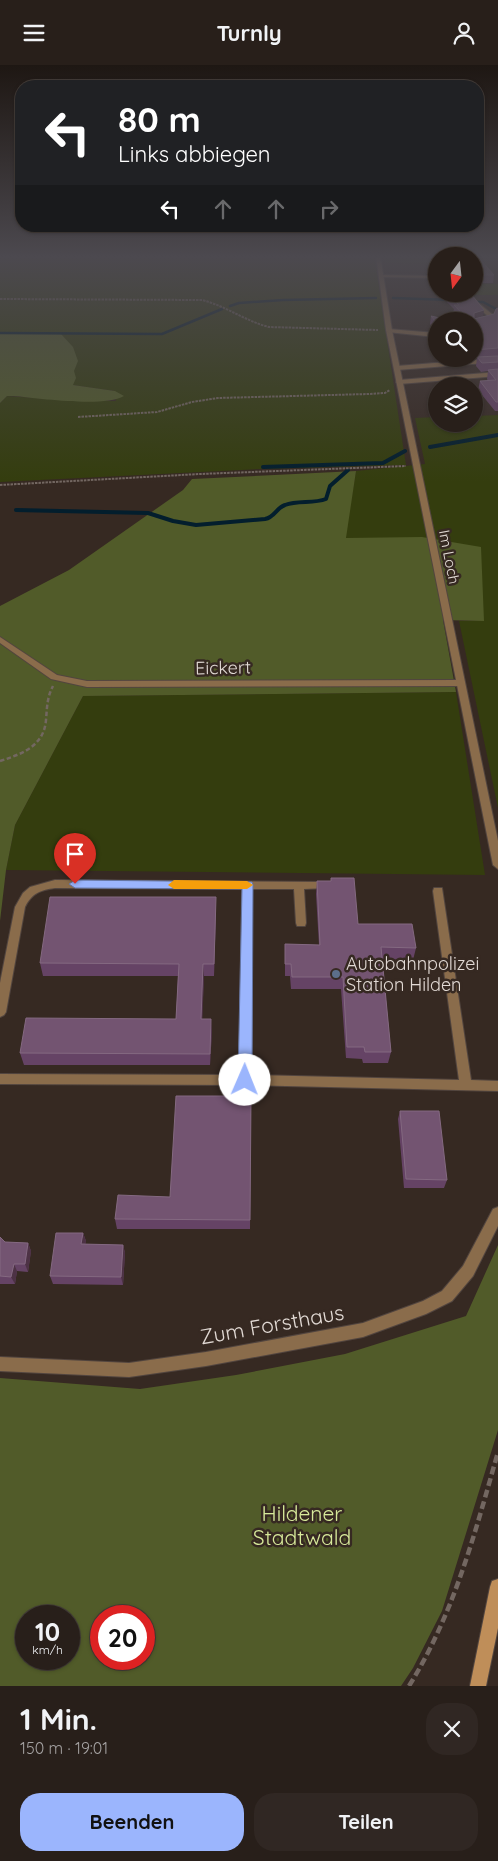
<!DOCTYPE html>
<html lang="de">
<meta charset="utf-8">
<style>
body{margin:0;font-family:Quicksand,sans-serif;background:#302723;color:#f1f3f6;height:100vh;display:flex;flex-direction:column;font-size:19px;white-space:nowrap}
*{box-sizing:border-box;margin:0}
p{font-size:16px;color:#a5a2a2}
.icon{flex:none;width:28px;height:28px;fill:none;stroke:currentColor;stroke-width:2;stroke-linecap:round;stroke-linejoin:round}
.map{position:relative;height:1621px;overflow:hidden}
.drawer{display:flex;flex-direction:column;background:#281f1a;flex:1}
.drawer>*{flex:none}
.hud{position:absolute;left:15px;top:15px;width:469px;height:152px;border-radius:20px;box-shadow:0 1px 4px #0004,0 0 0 1px #443d39;background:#202124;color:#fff;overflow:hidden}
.needle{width:32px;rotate:195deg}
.fabs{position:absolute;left:428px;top:182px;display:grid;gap:10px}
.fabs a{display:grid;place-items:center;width:55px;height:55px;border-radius:50%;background:#281f1a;box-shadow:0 1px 4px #0004,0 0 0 1px #443d39;font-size:25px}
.speed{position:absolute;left:15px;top:1540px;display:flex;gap:10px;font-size:25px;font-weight:700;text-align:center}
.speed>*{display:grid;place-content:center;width:65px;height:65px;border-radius:50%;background:#281f1a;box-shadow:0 1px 4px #0004,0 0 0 1px #443d39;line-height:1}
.speed small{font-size:12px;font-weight:400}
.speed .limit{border:8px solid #d22;background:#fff;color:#111}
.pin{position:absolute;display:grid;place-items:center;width:42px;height:42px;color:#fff;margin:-51px -21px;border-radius:50% 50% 50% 0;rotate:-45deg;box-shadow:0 0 5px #0007}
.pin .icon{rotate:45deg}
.me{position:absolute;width:55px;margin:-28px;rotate:1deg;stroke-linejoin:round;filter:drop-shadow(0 0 4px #0008)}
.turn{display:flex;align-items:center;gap:18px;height:105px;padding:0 20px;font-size:22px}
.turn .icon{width:65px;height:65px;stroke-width:2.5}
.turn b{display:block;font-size:35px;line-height:42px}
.lanes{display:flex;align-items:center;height:48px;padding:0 20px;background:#0003;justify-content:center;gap:25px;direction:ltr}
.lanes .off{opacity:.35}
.round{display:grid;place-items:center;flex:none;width:52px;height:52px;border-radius:20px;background:#302723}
.head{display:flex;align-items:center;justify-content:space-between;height:85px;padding:0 20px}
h1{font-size:30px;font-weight:800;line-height:38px}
.button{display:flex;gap:10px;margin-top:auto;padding:10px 20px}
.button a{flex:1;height:58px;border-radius:20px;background:#9bb5fd;color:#111;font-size:20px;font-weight:800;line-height:58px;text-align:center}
.button a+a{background:#302723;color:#f1f3f6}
header{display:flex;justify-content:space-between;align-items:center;height:65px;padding:0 20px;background:#281f1a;font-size:22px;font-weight:800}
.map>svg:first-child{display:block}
.green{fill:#343d0e}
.forest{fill:#515b29;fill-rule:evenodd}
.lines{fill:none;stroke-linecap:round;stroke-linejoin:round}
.stream-far1{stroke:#031e2d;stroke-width:2.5}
.stream{stroke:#031e2d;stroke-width:4}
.lane-casing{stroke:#52453f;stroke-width:2}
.street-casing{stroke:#52453f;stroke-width:2}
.secondary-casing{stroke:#52453f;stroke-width:2}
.path-far2{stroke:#736761;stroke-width:2;stroke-dasharray:2.5 1;stroke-linecap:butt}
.path-far1{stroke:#736761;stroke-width:2.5;stroke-dasharray:4.5 2.5;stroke-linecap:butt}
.path{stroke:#736761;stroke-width:4.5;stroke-dasharray:8 4;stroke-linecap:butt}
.lane{fill:#8a6c4b;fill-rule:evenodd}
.street{fill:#8a6c4b;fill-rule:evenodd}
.secondary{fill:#bf8e59;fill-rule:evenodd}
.wall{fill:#654365}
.shaded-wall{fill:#4d3245}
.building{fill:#735471;stroke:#846981}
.route{fill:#9bb5fd;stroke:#6576a4}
.slow{fill:#f59e0b}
.service-dot{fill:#5c6f8a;stroke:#362922;stroke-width:2}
.labels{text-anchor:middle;stroke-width:5;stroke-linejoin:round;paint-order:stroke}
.far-street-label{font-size:15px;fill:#e2dad5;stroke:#362922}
.street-label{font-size:18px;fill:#e2dad5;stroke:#362922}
.poi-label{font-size:18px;fill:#e2dad5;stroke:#362922;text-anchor:start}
.near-street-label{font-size:21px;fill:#e2dad5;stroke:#362922}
.near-park-label{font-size:21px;fill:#d7ea9a;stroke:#362922}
</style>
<header><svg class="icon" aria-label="menu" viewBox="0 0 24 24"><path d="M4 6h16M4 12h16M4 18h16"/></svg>Turnly<svg class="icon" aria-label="person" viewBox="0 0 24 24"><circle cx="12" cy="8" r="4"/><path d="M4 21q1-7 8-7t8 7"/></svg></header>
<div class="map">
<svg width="498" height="1621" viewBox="0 0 498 1621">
<rect width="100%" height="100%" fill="#362922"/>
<!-- green -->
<path class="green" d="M 179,190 L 374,190 L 406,400 L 260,404 L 0,417 L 0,338 L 7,331 L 78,336 L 116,336 L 115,326 L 73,320 L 74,306 L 61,269 L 0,267 L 0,193 Z
M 384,190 L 436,191 L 436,199 L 385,198 Z
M 474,219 L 498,219 L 498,230 L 472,230 L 474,229 Z
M 498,350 L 498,743 L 459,556 L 483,556 L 345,473 L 356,406 L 425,399 L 415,353 L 436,352 L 436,359 L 474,359 L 474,351 Z
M 456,627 L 485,810 L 6,805 L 15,760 L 83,631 Z"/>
<!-- forest -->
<path class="forest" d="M 0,190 L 179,190 L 0,193 Z
M 0,267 L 61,269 L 73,282 L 78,296 L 74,306 L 76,313 L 73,320 L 115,326 L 124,331 C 103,343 39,333 13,331 L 7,331 L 0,338 Z
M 356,406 L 346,473 L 422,472 L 481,482 L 484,556 L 443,555 L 456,627 L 83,631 L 15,760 L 6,805 L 0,856 L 0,541 L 69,505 L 183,425 L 192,414 Z
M 498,1180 L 498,1365 L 442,1546 L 413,1603 L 401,1621 L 0,1621 L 0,1313 L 140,1324 L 236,1310 L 345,1289 L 466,1251 ZM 26,1551 L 69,1551 L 69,1594 L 26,1594 ZM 101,1551 L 144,1551 L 144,1594 L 101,1594 Z"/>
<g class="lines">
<!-- stream-far1 -->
<path class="stream-far1" d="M 393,233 L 452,235
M 477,237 L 483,237 L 498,245
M 230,241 L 239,238 L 283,235 L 376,233
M 0,268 L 162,269 L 222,244"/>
<!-- stream -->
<path class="stream" d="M 430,382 L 498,370
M 263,402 L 383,398 L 405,386
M 16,445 L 148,448 L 173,456 L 196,460 L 265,454 C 275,452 276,443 285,440 C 298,435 313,439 326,434 L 330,421 L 348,405"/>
<defs>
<path id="lane" d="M 379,210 L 436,211 L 436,213 L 381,212 Z
M 466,229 L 470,229 L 477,237 L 493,250 L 492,255 L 474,261 L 474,257 L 488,253 L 488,251 L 473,239 Z
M 389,264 L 436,268 L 436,272 L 387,267 L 387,265 Z
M 498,293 L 498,297 L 397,305 L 394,303 L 397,301 Z
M 498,307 L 498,311 L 399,319 L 396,317 L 399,315 Z
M 0,572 L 57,610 L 87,616 L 460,615 L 464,618 L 460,621 L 87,622 L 51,614 L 0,578 Z
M 55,815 L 328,817 L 329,820 L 328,823 L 304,824 L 306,858 L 305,861 L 297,861 L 296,858 L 294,824 L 252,824 L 251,1010 L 459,1015 L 433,826 L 434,823 L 442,823 L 471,1015 L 498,1016 L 498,1026 L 245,1020 L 0,1019 L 0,1009 L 239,1010 L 242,824 L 55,823 C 41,825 32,828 25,842 L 6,947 L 4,950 L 0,952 L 0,918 L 15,842 L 23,828 L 30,822 Z"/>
<path id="street" d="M 376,190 L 380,190 L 392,265 L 498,776 L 498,804 L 493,800 L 386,265 Z
M 498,1142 L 498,1161 L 473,1211 L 452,1236 L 426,1249 L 363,1272 L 206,1301 L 129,1312 L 0,1306 L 0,1292 L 129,1298 L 206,1287 L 363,1258 L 423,1236 L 442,1226 L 463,1201 L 493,1144 Z"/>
<path id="secondary" d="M 498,1514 L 498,1563 L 486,1621 L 470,1621 L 490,1522 L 492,1516 Z"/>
</defs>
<!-- lane casing -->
<use href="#lane" class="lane-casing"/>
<!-- street casing -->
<use href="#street" class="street-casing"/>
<!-- secondary casing -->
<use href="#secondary" class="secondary-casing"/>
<!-- path-far2 -->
<path class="path-far2" d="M 0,234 L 202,235 C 226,241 245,256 269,262 L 378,265
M 78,352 L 157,347 L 192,337 L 218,333 L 369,329 L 385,328 L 390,325
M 0,420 L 200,409 L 406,401"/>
<!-- path-far1 -->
<path class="path-far1" d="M 0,696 C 22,689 44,681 46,655 C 47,643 47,632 53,621"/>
<!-- path -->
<path class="path" d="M 409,1621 C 454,1549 475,1468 498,1387"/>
<!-- lane -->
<use href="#lane" class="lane"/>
<!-- street -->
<use href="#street" class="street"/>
<!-- secondary -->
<use href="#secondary" class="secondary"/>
</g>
<!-- wall -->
<path class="wall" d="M 474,193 L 494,210 L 493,218 L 474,218 Z
M 448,229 L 457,230 L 456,229 L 471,229 L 483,252 L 494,249 L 498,243 L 498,346 L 495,346 L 478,325 L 480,316 L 488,316 L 487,314 L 488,306 L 481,307 L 476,301 L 477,293 L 474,293 L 474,256 L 460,256 L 453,248 L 454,244 L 447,237 Z
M 431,251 L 436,256 L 436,267 L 430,259 Z
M 317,816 L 358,859 L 416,883 L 413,895 L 382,894 L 391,987 L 388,998 L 363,998 L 362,994 L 346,993 L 341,924 L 291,924 L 290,911 L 285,911 L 285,879 L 319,880 L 316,829 Z
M 216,845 L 214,911 L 204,911 L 202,954 L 212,966 L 210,1000 L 24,1000 L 20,988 L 176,954 L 178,911 L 43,911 L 40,898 Z
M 251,1031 L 250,1164 L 117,1164 L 115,1154 L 170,1132 Z
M 400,1046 L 447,1115 L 444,1123 L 404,1123 L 398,1054 Z
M 83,1168 L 86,1176 L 85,1179 L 123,1180 L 125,1188 L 123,1220 L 53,1219 L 50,1211 Z
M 0,1172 L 5,1177 L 28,1178 L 31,1186 L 28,1207 L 17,1206 L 15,1219 L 0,1219 Z"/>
<!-- shaded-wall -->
<path class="shaded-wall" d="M 484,245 L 483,253 L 472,256 L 474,248 Z
M 216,832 L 216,845 L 214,911 L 214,899 Z
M 203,899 L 204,911 L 202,966 L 201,954 Z
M 211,954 L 212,966 L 210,1000 L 210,989 Z
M 83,1168 L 86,1176 L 84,1187 L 81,1179 Z
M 28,1178 L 31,1186 L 28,1207 L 25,1199 Z
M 123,1180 L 125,1188 L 123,1220 L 121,1212 Z
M 14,1199 L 17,1206 L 15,1219 L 11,1212 Z"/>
<!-- building -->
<path class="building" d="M 474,193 L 479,193 L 494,210 L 474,210 Z
M 448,229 L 460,230 L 459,229 L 471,229 L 484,245 L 474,248 L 474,254 L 494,249 L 496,244 L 498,243 L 498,283 L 474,285 L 474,256 L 469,256 L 454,240 L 459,240 Z
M 431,251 L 453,256 L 436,256 L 436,257 Z
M 498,291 L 498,297 L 482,298 L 477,292 Z
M 498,304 L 498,337 L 496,337 L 480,316 L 496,315 L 488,305 Z
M 331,813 L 354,813 L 358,859 L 412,859 L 416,883 L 381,882 L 391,987 L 365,987 L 364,982 L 347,982 L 343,912 L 292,912 L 291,899 L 285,899 L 285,879 L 320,880 L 317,816 L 331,816 Z
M 50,832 L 216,832 L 214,899 L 203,899 L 201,954 L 211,954 L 210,989 L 20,988 L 26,953 L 176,954 L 179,899 L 40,898 Z
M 176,1031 L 251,1031 L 250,1155 L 115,1154 L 118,1130 L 170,1132 Z
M 400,1046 L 439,1046 L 447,1115 L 406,1114 Z
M 56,1168 L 83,1168 L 81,1179 L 123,1180 L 121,1212 L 50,1211 Z
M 0,1172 L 5,1177 L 28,1178 L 25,1199 L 14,1199 L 11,1212 L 0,1211 Z"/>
<!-- sky -->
<linearGradient id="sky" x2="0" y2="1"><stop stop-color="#1e1713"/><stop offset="0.46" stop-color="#4c494f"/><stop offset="1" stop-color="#4c494f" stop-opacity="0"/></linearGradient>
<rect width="498" height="417" fill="url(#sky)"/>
<!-- route -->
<path class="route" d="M 75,815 L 252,817 L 253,820 L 252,1015 L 250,1019 L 245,1021 L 240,1019 L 238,1015 L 242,824 L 75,823 L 69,819 Z"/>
<!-- slow -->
<path class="slow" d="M 174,815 L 247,816 L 253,820 L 247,824 L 174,824 L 168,820 Z"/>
<!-- markers -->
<circle class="service-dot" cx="336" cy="909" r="5"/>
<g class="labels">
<!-- far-street labels -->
<g class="far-street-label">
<text transform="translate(449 492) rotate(79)" y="5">Im Loch</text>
</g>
<!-- street labels -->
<g class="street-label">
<text transform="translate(223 603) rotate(-1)" y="6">Eickert</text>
</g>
<!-- poi labels -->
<g class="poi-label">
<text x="346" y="905">Autobahnpolizei<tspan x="346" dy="21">Station Hilden</tspan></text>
</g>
<!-- near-street labels -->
<g class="near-street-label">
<text transform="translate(272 1260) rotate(-10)" y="7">Zum Forsthaus</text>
</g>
<!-- near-park labels -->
<g class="near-park-label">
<text x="302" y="1456">Hildener<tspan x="302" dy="24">Stadtwald</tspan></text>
</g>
</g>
</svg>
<div class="fabs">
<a><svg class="needle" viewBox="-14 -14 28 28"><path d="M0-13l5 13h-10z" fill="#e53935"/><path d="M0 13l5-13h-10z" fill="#a5a2a2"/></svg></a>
<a><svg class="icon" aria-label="search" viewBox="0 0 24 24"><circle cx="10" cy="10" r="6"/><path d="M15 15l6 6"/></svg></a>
<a><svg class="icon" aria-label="layers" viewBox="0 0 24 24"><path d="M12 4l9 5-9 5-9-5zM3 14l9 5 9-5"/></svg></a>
</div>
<div class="speed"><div>10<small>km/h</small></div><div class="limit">20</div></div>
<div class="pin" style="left:75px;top:819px;background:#d93025"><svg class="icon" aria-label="arrive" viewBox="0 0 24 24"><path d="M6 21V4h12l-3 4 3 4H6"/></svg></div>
<svg class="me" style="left:245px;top:1015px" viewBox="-20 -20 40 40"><circle r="19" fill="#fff"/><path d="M0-13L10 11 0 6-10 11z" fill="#9bb5fd"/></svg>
<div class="hud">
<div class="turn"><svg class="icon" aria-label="left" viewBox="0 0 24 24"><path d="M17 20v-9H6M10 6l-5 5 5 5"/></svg><div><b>80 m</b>Links abbiegen</div></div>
<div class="lanes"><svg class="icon" aria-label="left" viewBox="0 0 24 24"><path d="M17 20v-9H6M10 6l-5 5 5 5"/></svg><svg class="icon off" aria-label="ahead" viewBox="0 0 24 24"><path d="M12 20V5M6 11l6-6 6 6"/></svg><svg class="icon off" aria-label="ahead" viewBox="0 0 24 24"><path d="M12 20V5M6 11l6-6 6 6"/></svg><svg class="icon off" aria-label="right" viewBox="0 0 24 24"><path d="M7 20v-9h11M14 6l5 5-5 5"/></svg></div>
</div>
</div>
<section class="drawer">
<div class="head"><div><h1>1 Min.</h1><p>150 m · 19:01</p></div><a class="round"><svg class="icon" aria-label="close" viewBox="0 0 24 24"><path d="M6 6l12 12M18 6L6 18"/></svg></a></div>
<div class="button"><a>Beenden</a><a>Teilen</a></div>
</section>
